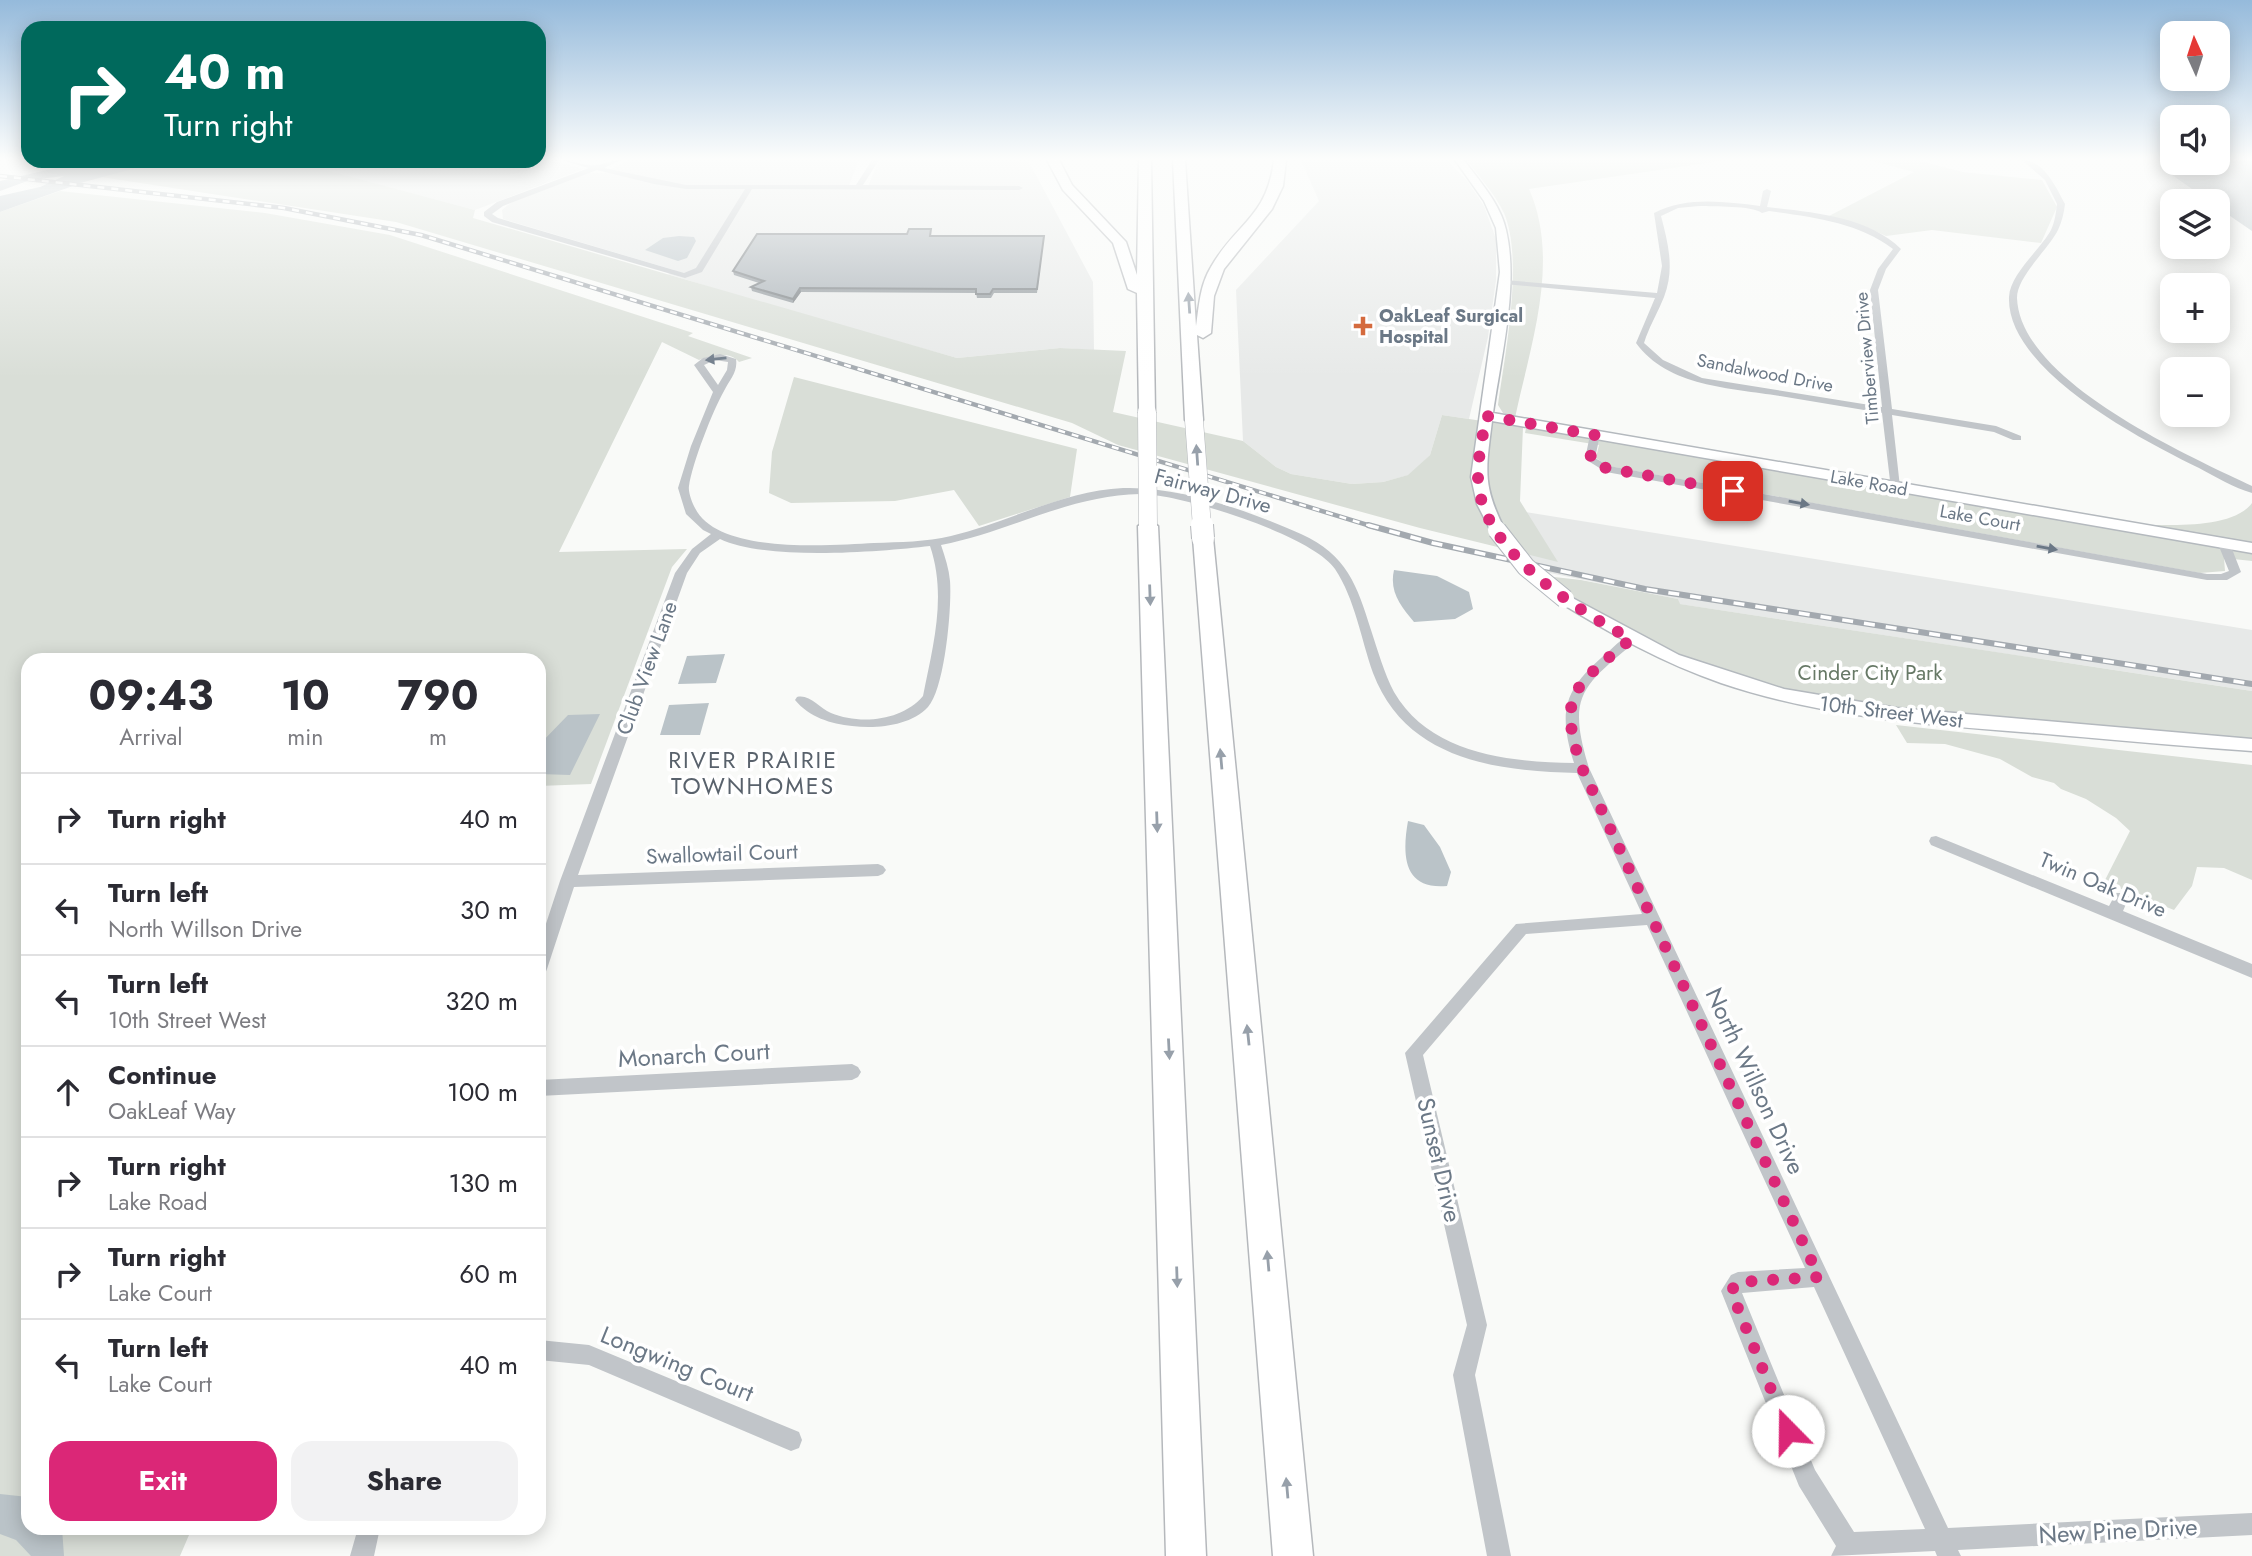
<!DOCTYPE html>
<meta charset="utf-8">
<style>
body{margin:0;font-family:Jost,sans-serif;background:#f2f2f3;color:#2b2b33;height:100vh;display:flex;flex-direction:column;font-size:26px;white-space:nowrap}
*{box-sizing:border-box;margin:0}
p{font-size:23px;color:#7c7c81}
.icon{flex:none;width:38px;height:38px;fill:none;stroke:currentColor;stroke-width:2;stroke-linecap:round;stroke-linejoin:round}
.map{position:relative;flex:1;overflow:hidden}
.side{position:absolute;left:21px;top:653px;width:525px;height:882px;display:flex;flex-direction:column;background:#fff;border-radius:21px;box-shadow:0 4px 18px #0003}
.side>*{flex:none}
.top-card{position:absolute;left:21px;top:21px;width:525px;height:147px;border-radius:21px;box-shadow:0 4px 18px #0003;background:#00695c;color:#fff;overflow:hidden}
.needle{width:46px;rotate:357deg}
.tools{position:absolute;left:2160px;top:21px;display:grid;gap:14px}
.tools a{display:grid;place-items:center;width:70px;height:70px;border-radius:14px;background:#fff;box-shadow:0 4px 18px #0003;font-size:35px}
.pin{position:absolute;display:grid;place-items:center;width:60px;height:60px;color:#fff;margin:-30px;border-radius:14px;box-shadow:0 4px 10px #0006}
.me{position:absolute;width:77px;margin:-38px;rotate:338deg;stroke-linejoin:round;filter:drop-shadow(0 0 5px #0008)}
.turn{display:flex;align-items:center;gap:24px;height:147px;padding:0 28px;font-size:32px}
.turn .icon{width:91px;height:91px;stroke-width:2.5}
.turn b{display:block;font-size:49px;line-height:60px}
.eta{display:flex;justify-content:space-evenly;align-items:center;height:119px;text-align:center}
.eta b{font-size:42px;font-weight:700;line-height:49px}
.button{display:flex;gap:14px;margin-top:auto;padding:14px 28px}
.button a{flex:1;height:80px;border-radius:21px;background:#db2777;color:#fff;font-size:28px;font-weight:700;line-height:80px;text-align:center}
.button a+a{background:#f2f2f3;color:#2b2b33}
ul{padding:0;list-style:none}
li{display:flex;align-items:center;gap:21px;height:91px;padding:0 28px;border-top:2px solid #e1e1e2}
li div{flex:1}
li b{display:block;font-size:26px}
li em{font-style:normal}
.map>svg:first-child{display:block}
.built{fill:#e7e9e8}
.green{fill:#d9ded7}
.water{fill:#bac3c8}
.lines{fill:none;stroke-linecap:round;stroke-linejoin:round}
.secondary-casing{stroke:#b4b9be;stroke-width:3}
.highway-casing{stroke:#b5b8bc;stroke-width:3}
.street{fill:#c1c5c9;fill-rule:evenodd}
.secondary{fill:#fff;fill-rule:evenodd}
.highway{fill:#fff;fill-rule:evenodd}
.rail-far1-casing{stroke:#a3a9af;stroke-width:4.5}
.rail-casing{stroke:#a3a9af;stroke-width:6}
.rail-far1{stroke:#fff;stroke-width:2.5;stroke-dasharray:7;stroke-linecap:butt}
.rail{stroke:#fff;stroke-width:3.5;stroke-dasharray:11;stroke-linecap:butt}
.secondary-bridge-casing{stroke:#b4b9be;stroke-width:20;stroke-linecap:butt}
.highway-bridge-far1-casing{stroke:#b5b8bc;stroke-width:19;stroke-linecap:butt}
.highway-bridge-casing{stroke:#b5b8bc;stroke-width:24;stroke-linecap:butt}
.secondary-bridge{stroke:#fff;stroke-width:18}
.highway-bridge-far1{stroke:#fff;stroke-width:18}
.highway-bridge{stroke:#fff;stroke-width:22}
.wall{fill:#8f969b}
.shaded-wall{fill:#747a7e}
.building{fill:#a6aeb4;stroke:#747a7e;stroke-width:2}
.oneway{fill:#97a0aa}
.oneway2{fill:#6b7886}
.route{stroke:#db2777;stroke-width:12;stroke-dasharray:0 21.6}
.poi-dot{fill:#d46a3d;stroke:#fff;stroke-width:2.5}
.labels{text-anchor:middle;stroke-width:7;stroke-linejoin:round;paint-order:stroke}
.far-poi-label{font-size:18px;font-weight:bold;fill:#6b7886;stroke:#fff;text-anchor:start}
.far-street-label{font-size:18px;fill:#6b7886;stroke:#fff}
.street-label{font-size:21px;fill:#6b7886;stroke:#fff}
.park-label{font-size:21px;fill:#677966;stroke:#fff}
.neighbourhood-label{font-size:23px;letter-spacing:2px;fill:#59626c;stroke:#fff}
.near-street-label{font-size:24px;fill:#6b7886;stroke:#fff}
</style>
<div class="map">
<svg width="2252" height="1556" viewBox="0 0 2252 1556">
<rect width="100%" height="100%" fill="#f9faf8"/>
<!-- built -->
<path class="built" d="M 551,160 L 583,169 L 475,210 L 301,164 L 311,161 Z
M 628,160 L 859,160 L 848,188 L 867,189 L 879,160 L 1028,160 L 1093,282 L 1094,350 L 1060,348 L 957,358 L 778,308 L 668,274 L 674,270 L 503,219 L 502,210 L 512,202 L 589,173 L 604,173 Z
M 1301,160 L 1447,160 L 1468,182 L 1484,206 L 1496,239 L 1496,280 L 1488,337 L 1469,419 L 1442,415 L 1430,455 L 1409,475 L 1383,482 L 1352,484 L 1291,474 L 1276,467 L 1243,441 L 1236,290 L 1319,201 Z
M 1495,507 L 2252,630 L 2252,691 L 1679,604 L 1678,599 L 1540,571 L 1526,558 Z"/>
<!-- green -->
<path class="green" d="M 1467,160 L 1727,160 L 1529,189 C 1561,261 1530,346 1515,418 L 1503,413 L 1498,405 C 1505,354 1524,260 1504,213 C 1495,194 1479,177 1467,160 Z
M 1869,160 L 1916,160 L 1963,172 L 2042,180 L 2057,207 L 2041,243 L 1932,230 L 1886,236 L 1866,227 L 1827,217 L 1914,172 Z
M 163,161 L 311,161 L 303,164 L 475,210 L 473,218 L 957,358 L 1060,348 L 1126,351 L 1113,412 L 1243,441 L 1276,467 L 1291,474 L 1352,484 L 1383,482 L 1408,475 L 1430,455 L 1442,415 L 1523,427 L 1520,501 L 1558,562 L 1420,528 L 1118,445 L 1072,423 L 396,222 L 101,177 Z
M 60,191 L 265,213 L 390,235 L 693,333 L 688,336 L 752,358 L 739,362 C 730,351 712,355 699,360 L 662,342 L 559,552 L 687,549 L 672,567 L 591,784 L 539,786 L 539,660 L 28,660 L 28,1528 L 192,1528 L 180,1556 L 0,1556 L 0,212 Z
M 794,377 L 1077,449 L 1070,497 L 979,526 L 954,490 L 895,501 L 791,503 L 769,493 L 772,452 Z
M 1527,423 L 2130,525 C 2163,524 2231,531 2252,503 L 2252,561 L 2224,558 L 2225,571 L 2200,573 L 1608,466 L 1596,458 L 1599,445 L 1525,433 Z
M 1536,575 L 1581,580 L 1678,599 L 1680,604 L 2252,691 L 2252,745 L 1830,706 L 1631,639 Z
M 1896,725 L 2252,765 L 2252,880 L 2224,868 L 2197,867 L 2192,886 L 2174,910 L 2104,882 L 2130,831 L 2116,818 L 2086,799 L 2061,789 L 2054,783 L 2032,777 L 2000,759 L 1945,744 L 1907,743 Z"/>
<!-- water -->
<path class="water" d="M 2171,160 L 2172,163 L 2252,160 L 2252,231 L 2217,207 L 2217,201 L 2209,201 L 2168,172 Z
M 85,161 L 163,161 L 84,182 L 0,212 L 0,196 L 40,187 L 64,176 L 30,180 L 0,191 L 0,181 Z
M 679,236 L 694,237 L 696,241 L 687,258 L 678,261 L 645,250 L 663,238 Z
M 1394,570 L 1437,576 L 1469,592 L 1473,609 L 1455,619 L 1414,622 C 1401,606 1389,592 1394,570 Z
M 725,654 L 716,683 L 678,684 L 687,656 Z
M 709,703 L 700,735 L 660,735 L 669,705 Z
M 600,714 L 570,775 L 539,774 L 539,745 L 568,715 Z
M 1408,821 L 1424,825 L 1440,847 L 1451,872 L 1447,886 C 1403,890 1402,855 1408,821 Z
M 0,1494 L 28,1497 L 28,1528 L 62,1528 L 64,1556 L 31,1556 L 16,1540 L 0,1534 Z"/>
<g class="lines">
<defs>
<path id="secondary" d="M 1455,160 L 1464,160 C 1479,181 1500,203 1506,230 C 1519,285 1501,357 1493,413 L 2252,543 L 2252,553 L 1492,421 C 1486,470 1482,485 1505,530 L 1497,535 L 1492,533 L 1477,504 L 1471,477 L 1500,272 L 1496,228 L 1484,201 Z
M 1565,594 L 1679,655 L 1784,689 L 1897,708 L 2252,739 L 2252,751 C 2180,746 2107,739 2035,733 C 1929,725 1822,717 1721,683 C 1663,663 1611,634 1559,602 L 1557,599 Z"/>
<path id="highway" d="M 1047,160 L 1059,160 L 1072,185 L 1126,242 L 1137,275 L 1139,160 L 1151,160 L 1155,412 L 1153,416 L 1141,416 L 1139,412 L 1137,293 L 1128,289 L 1113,243 L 1063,190 Z
M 1173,160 L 1185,160 L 1196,326 C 1199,306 1200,285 1211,267 C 1236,223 1267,218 1274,160 L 1286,160 L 1283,186 L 1272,209 L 1224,269 L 1214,296 L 1211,333 L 1203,338 L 1197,335 L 1203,420 L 1194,425 L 1185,420 Z
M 1148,520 L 1158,526 L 1206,1556 L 1166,1556 L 1138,526 Z
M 1203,532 L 1213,538 L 1313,1556 L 1273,1556 L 1193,538 Z"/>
</defs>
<!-- secondary casing -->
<use href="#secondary" class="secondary-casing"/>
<!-- highway casing -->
<use href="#highway" class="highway-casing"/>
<!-- street -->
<path class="street" d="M 561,160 C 573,160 586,167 597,165 C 606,164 612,160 621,160 L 604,168 L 686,185 L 856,185 L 872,160 L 879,160 L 863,185 L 1019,186 L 1023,188 L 1019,190 L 752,189 L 702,272 L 685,278 L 492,222 L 484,216 L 484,212 L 497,202 L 589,168 ZM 597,170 L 654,184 L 686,189 L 745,189 L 696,268 L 684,273 L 498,218 L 492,214 L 503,206 Z
M 2022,160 C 2044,160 2056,187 2065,204 C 2064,213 2062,221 2058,230 C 2048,250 2017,276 2017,298 C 2020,381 2187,455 2252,486 L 2252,493 C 2234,488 2216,477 2199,468 C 2143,441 2006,370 2009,297 C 2010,274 2040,250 2051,230 C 2055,221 2056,213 2057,204 L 2045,180 Z
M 1767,189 L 1771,191 L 1767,207 C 1810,212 1868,216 1901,249 L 1886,269 L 1878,290 L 1892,409 L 1996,426 L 2021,436 L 2021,440 L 2013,440 L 1994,432 L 1892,415 L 1900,487 L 1899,489 L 1891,489 L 1882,413 C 1848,407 1814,402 1780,396 C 1731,388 1668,387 1636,343 L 1655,298 L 1504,284 L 1500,282 L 1504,280 L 1657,293 L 1662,266 L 1654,213 C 1687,196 1725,202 1760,206 L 1763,191 ZM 1699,206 C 1714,207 1751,205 1762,213 L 1769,211 C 1811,217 1858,222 1893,249 L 1878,269 L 1870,290 L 1882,407 L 1702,378 L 1663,360 L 1644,343 L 1646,337 C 1651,323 1659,310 1664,297 C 1675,269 1668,243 1661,216 L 1678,208 Z
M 720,354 L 736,359 C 738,372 730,379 724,391 C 713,410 692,464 689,486 C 688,492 692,503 695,508 C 718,555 831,545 874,543 C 900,542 926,542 951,536 C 1009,522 1063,491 1123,488 C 1180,486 1249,511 1301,534 C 1347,555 1357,585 1371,630 C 1378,651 1384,673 1394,692 C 1430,754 1509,762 1574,763 C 1557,709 1565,688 1608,652 C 1616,645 1624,635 1635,636 L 1637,639 L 1635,642 C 1581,687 1567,696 1589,768 L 1948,1528 L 2252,1513 L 2252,1535 L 1958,1550 L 1961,1556 L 1937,1556 L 1935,1551 L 1831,1556 L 1836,1546 L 1799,1486 L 1721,1291 L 1731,1275 L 1738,1272 L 1805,1268 L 1647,925 L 1526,934 L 1423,1055 L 1487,1325 L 1475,1375 L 1511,1556 L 1487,1556 L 1453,1375 L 1467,1325 L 1405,1053 L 1516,924 L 1642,914 L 1577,773 C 1496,771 1406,760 1373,673 C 1361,639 1355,599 1335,569 C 1312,535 1181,494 1140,494 C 1070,495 1009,532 941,545 C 945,557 949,569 950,581 C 952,607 945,688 928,707 C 910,726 877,729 852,726 C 831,724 809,717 795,700 L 797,697 C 810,694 819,708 831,713 C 860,725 902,721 923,696 C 933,646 947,596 930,546 C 878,552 766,561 720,539 L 700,553 L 687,573 L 578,875 L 878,864 L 883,866 L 886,870 L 883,874 L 878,876 L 574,887 L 547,969 L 545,974 L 539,976 L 539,945 L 560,881 L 675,573 L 692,549 L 711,534 L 703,530 L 686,514 L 678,488 L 691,446 L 713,392 L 694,365 L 703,358 ZM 715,360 L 728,362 L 727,370 L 718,385 L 704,365 ZM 1814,1287 L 1925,1529 L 1854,1532 L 1815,1470 L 1742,1293 Z
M 1595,432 L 1600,435 L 1595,458 L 1609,466 L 2207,574 L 2221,574 L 2229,571 L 2218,544 L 2224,541 L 2230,544 L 2241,572 L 2227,580 L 2207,580 L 1606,472 L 1585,459 L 1590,435 Z
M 1936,836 L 2109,906 L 2116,893 L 2126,893 L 2129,897 L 2123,911 L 2252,964 L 2252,978 L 1931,845 L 1929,841 L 1931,837 Z
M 852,1064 L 858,1067 L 861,1072 L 858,1077 L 852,1080 L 539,1096 L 539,1080 Z
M 539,1340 L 589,1345 L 799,1432 L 802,1440 L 799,1448 L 791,1451 L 589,1365 L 539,1360 Z
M 358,1528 L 380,1528 L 374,1556 L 350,1556 Z"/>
<!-- secondary -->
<use href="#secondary" class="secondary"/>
<!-- highway -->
<use href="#highway" class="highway"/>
<defs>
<path id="rail-far1" d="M 0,176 L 284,208 L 421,235 L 1374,527"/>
<path id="rail" d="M 1368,525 L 1433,543 L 1645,589 L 2252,684"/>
</defs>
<!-- rail-far1 casing -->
<use href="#rail-far1" class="rail-far1-casing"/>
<!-- rail casing -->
<use href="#rail" class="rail-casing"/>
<!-- rail-far1 -->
<use href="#rail-far1" class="rail-far1"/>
<!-- rail -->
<use href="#rail" class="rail"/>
<defs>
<path id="secondary-bridge" d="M 1497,530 L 1526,567 L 1565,599"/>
<path id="highway-bridge-far1" d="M 1147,412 L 1148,526
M 1194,420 L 1202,527"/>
<path id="highway-bridge" d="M 1202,525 L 1203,538"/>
</defs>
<!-- secondary-bridge casing -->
<use href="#secondary-bridge" class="secondary-bridge-casing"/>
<!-- highway-bridge-far1 casing -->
<use href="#highway-bridge-far1" class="highway-bridge-far1-casing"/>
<!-- highway-bridge casing -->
<use href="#highway-bridge" class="highway-bridge-casing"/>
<!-- secondary-bridge -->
<use href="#secondary-bridge" class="secondary-bridge"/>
<!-- highway-bridge-far1 -->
<use href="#highway-bridge-far1" class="highway-bridge-far1"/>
<!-- highway-bridge -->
<use href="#highway-bridge" class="highway-bridge"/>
</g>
<!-- wall -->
<path class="wall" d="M 931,229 L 931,236 L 1044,236 L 1037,293 L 994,293 L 991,298 L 977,298 L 976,293 L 801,292 L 793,303 L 752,291 L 751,287 L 759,283 L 734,275 L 733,271 Z"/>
<!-- shaded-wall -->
<path class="shaded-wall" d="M 800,288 L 801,292 L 793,303 L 793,299 Z"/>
<!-- building -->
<path class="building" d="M 909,229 L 931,229 L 930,236 L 1044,236 L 1037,289 L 993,289 L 990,294 L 976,294 L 976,289 L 800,288 L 793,299 L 751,287 L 764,281 L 733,271 L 757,234 L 907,234 Z"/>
<!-- one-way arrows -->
<defs><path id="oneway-solid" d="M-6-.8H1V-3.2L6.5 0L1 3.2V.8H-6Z" transform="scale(1.75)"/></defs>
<g class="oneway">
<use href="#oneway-solid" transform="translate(1189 303) rotate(-94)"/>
<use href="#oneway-solid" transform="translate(1197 455) rotate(-94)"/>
<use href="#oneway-solid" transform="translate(1150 595) rotate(88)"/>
<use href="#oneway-solid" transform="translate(1221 759) rotate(-95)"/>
<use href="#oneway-solid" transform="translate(1157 822) rotate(88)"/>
<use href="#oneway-solid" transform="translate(1248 1035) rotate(-96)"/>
<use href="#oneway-solid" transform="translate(1169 1049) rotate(87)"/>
<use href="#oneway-solid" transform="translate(1268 1261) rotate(-95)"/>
<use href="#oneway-solid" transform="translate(1177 1277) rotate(88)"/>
<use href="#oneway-solid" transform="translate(1287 1488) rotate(-95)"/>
</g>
<g class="oneway2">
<use href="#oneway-solid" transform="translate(716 359) rotate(174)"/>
<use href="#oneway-solid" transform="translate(1799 503) rotate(10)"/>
<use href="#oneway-solid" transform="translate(2047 548) rotate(10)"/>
</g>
<!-- sky -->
<linearGradient id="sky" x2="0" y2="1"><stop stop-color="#95badb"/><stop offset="0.42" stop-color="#fcfdfc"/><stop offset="1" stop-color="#fcfdfc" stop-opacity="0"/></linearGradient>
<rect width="2252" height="378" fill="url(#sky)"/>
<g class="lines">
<!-- route -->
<path class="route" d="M 1733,491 L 1601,467 L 1590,459 L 1595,435 L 1486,416 C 1483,436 1478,456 1478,475 C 1477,549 1576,609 1631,639 C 1575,686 1556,693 1582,768 L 1819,1277 L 1738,1282 L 1731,1291 L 1788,1431"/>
</g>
<!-- markers -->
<path class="poi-dot" d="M1359.5 315.5h7v7h7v7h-7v7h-7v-7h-7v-7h7z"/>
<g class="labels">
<!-- far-poi labels -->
<g class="far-poi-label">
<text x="1379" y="322">OakLeaf Surgical<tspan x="1379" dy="21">Hospital</tspan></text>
</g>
<!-- far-street labels -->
<g class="far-street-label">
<text transform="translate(1867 358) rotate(-95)" y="6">Timberview Drive</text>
<text transform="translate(1765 373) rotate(11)" y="6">Sandalwood Drive</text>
<text transform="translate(1869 483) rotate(10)" y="6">Lake Road</text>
<text transform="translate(1980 518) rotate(10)" y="6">Lake Court</text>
</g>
<!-- street labels -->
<g class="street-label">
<text transform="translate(1213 491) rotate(15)" y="7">Fairway Drive</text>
<text transform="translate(647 668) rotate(-70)" y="7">Club View Lane</text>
<text transform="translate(1891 712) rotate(7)" y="7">10th Street West</text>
<text transform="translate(722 854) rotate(-2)" y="7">Swallowtail Court</text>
<text transform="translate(2103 885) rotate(23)" y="7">Twin Oak Drive</text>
</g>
<!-- park labels -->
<g class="park-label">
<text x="1870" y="680">Cinder City Park</text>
</g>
<!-- neighbourhood labels -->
<g class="neighbourhood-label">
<text x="753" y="768">RIVER PRAIRIE<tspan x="753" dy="26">TOWNHOMES</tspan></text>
</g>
<!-- near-street labels -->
<g class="near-street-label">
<text transform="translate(694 1055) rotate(-3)" y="8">Monarch Court</text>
<text transform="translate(1755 1081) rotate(65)" y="8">North Willson Drive</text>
<text transform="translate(1439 1160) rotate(77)" y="8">Sunset Drive</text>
<text transform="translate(677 1364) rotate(22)" y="8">Longwing Court</text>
<text transform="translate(2118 1531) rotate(-3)" y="8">New Pine Drive</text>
</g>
</g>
</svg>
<div class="tools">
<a><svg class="needle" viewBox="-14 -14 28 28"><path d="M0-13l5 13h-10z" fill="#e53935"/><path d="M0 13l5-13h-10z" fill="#7c7c81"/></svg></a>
<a><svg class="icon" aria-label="sound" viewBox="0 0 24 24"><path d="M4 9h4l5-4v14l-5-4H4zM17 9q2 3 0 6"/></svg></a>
<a><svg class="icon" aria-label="layers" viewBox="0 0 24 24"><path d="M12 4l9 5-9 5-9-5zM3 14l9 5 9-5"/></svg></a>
<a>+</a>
<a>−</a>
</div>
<div class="pin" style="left:1733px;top:491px;background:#d93025"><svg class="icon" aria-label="arrive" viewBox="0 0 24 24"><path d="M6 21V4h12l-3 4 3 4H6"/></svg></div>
<svg class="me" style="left:1788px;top:1431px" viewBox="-20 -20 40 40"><circle r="19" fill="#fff"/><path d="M0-13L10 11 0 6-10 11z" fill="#db2777"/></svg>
<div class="top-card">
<div class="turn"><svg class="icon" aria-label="right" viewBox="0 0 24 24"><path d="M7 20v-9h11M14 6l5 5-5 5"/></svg><div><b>40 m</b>Turn right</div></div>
</div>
<section class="side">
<div class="eta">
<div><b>09:43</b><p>Arrival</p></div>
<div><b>10</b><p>min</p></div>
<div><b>790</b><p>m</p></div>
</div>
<ul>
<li><svg class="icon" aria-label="right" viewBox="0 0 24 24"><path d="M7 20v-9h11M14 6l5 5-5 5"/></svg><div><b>Turn right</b></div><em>40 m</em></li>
<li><svg class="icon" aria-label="left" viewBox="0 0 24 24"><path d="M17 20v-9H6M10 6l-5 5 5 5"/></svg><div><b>Turn left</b><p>North Willson Drive</p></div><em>30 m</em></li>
<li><svg class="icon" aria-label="left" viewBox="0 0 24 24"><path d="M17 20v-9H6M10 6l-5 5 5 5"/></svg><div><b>Turn left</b><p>10th Street West</p></div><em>320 m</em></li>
<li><svg class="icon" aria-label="ahead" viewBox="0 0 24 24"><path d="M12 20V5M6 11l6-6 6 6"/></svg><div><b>Continue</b><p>OakLeaf Way</p></div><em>100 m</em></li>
<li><svg class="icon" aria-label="right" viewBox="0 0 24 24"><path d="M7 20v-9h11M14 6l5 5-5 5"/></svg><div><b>Turn right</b><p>Lake Road</p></div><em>130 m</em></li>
<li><svg class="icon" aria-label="right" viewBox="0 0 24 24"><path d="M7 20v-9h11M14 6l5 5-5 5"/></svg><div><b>Turn right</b><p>Lake Court</p></div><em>60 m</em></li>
<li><svg class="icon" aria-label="left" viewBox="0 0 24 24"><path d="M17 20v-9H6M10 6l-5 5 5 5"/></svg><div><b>Turn left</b><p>Lake Court</p></div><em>40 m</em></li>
</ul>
<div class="button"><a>Exit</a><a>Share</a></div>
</section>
</div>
